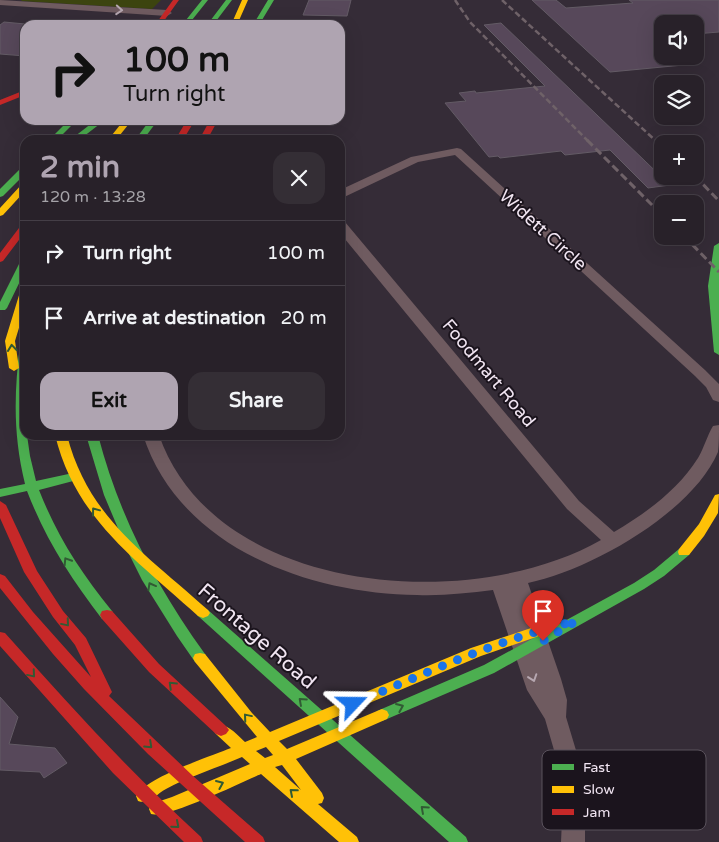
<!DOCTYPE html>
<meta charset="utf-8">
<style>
body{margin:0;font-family:"Varela Round",sans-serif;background:#342e35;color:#f1f3f6;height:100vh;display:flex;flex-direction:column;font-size:19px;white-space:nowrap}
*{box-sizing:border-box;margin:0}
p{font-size:16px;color:#a5a3a8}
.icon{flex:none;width:28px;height:28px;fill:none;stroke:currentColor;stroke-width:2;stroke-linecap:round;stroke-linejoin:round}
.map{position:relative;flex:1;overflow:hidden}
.drawer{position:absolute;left:20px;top:135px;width:325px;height:305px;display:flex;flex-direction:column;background:#282129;border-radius:15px;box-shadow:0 5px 20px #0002,0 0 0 1px #443e46}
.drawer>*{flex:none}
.guide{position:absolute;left:20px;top:20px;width:325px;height:105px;border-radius:15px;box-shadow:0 5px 20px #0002,0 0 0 1px #443e46;background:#afa4b1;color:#111;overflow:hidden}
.tools{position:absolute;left:654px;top:15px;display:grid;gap:10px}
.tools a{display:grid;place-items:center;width:50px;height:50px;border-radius:10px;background:#282129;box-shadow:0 5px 20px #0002,0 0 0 1px #443e46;font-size:25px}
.pin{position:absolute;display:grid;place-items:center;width:42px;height:42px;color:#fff;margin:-51px -21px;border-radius:50% 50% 50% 0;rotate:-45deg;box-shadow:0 0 5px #0007}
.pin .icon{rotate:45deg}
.me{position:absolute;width:55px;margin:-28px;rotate:67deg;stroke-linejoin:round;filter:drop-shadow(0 0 4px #0008)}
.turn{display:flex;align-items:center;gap:18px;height:105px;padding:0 20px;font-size:22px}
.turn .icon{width:65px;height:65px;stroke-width:2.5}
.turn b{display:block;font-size:35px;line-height:42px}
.round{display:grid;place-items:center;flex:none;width:52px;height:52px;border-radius:15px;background:#342e35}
.overview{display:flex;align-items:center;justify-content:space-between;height:85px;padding:0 20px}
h1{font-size:30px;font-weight:800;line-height:38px;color:#afa4b1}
.primary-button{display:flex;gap:10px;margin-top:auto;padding:10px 20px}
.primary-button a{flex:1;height:58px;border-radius:15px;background:#afa4b1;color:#111;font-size:20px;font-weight:800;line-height:58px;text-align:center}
.primary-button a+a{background:#342e35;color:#f1f3f6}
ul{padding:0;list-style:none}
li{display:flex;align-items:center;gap:15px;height:65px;padding:0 20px;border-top:1px solid #443e46}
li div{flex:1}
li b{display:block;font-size:19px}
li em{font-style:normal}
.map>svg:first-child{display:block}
.green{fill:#3c440f}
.building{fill:#57485a;stroke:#635b65}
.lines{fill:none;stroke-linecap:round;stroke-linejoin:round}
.street{fill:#6f5b60;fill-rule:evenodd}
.fast{fill:#4caf50;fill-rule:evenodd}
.slow{fill:#ffc107;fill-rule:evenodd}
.jam{fill:#c62828;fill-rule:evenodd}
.rail-far1{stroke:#6f6268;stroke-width:2.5;stroke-dasharray:6 3;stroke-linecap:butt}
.rail{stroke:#6f6268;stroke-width:3;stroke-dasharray:8 4;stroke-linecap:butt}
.oneway{stroke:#b6a7b0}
.oneway2{stroke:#315a34}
.route{stroke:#1a73e8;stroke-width:9;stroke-dasharray:0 16.2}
.labels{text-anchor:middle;stroke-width:4;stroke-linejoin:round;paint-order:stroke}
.street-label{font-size:18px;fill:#f1e5f2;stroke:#1b141d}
.near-street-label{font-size:21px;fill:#f1e5f2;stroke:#1b141d}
.key{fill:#1b141d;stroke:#5b535d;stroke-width:1}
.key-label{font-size:14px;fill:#f1e5f2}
</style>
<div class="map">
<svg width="719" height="842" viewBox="0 0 719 842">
<rect width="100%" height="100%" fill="#352c37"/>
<!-- green -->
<path class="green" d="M 22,0 L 161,0 L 152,9 L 21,1 Z"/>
<!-- building -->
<path class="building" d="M 309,0 L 351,0 L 347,16 L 303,15 Z
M 532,0 L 556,0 L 566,8 L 633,3 L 629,0 L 719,0 L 719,32 L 695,34 L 695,24 L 662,24 L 662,56 L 693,56 L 694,64 L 610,72 Z
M 4,22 L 25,24 L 25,56 L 0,54 L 0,25 Z
M 501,23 L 670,185 L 648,188 L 610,150 L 565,155 L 561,151 L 500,158 L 498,156 L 489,157 L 445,103 L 466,101 L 459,93 L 475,91 L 476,93 L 545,86 L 484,25 Z
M 0,697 L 18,717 L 9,744 L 55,748 L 67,763 L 44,778 L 40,772 L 0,770 Z"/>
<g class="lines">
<!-- street -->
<path class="street" d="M 0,0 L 167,10 L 172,13 L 167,16 L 0,5 Z
M 457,148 L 461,149 L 705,370 L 719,384 L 719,402 L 713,400 L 706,387 L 695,376 L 455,155 L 418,162 L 340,199 L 340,190 L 411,157 Z
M 340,221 L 345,222 L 579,501 L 614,532 C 646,513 678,490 698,458 C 704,448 707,436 713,426 L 719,425 C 719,433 719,444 718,452 C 692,513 590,570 528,583 L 561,679 L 567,700 L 566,717 L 578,757 L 585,797 L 585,842 L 561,842 L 563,797 L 556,757 L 545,719 L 527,690 L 493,590 C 468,593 443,596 417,595 C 308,594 179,547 143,435 L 159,435 C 215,596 472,614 601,540 L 567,509 L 340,233 Z"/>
<!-- fast -->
<path class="fast" d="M 202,0 L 208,0 L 188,25 L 182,25 Z
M 226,0 L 232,0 L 213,25 L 207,25 Z
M 268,0 L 274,0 L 259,25 L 253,25 Z
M 69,120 L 77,120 L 57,140 L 49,140 Z
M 96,120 L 105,120 L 79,140 L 70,140 Z
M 150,120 L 158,120 L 143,140 L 135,140 Z
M 22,167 L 25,167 L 25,174 L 3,196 L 0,197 L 0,189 Z
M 719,243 L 719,355 L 714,352 L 708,286 L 714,246 Z
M 25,259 L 25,271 L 7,308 L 5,310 L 0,310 L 0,302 L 20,262 Z
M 25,342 L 25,435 L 27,435 L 30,456 L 36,481 L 73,473 L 79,477 L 77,480 L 39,490 C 58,538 80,571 112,611 L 114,615 L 112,619 L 107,620 L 102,619 C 70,577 46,540 27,491 L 0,497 L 0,489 L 25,484 C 13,435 14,394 20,345 Z
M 86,435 L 98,435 C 119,516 156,586 205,654 L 207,658 L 205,662 L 200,663 L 195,662 L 177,636 L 142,580 L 128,552 L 104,495 Z
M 684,548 L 689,549 L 690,552 L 689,555 L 664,576 L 644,589 L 494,673 L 387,719 L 382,721 L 377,719 L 375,715 L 377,711 L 484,665 L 634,583 L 654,570 L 679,549 Z
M 203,608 L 208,610 L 466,837 L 468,842 L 449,842 L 198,616 L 196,613 L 198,610 Z"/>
<!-- slow -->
<path class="slow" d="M 242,0 L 248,0 L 237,25 L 231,25 Z
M 124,120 L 132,120 L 116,140 L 108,140 Z
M 25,183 L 25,191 L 3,215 L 0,216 L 0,208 L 22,184 Z
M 25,289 L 25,308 L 15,341 L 19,368 L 14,371 L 9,368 L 5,341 L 20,292 Z
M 55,435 L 67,435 C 88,518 147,555 208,610 L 210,613 L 208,616 L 203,618 L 198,616 C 137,560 76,520 55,435 Z
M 719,494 L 718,513 L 704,536 L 689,555 L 679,555 L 678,552 L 679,549 L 699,524 L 715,495 Z
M 537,626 L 542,627 L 544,631 L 542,635 L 481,656 L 279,741 L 287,749 L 377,711 L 382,709 L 387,711 L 389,715 L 387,719 L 296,759 L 322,793 L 324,798 L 322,803 L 318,804 L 357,837 L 359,842 L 339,842 L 261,774 C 242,782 167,819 151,814 L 149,809 L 151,804 L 172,797 L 250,764 L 242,757 C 217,768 190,776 166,789 C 156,794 150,805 138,801 L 136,796 C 145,778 211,756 231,748 L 216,734 L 213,730 L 216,726 C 227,722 237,735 245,742 L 257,737 L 195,662 L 193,658 L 195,654 L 200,653 L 205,654 L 252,713 L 270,732 L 471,648 ZM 266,747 L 273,755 L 265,758 L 256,751 ZM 282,765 L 301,790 L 275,767 Z"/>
<!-- jam -->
<path class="jam" d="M 173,0 L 179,0 L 161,25 L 155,25 Z
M 25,90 L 25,95 L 0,105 L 0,100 Z
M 187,120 L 195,120 L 183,140 L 175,140 Z
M 210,120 L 218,120 L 207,140 L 199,140 Z
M 25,223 L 25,232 L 3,261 L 0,262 L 0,253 L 22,224 Z
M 0,501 L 6,505 L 37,571 L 63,611 L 86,638 L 112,692 L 109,696 L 193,776 L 263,837 L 265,842 L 245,842 L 148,754 L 84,689 L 53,654 L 0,588 L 0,574 L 5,576 L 33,612 L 91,677 L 75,645 L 53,617 L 24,572 L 0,518 Z
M 107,610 L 112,611 L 159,664 L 226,726 L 229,730 L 226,734 L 221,736 L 216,734 L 149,672 L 102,619 L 100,615 L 102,611 Z
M 0,632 L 5,633 C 68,704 131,773 201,837 L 203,842 L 184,842 L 113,773 L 0,646 Z"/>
<!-- rail-far1 -->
<path class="rail-far1" d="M 455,0 L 470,22 L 588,141
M 502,0 L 656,141"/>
<!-- rail -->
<path class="rail" d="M 587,140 L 662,215
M 655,140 L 662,146
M 695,176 L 719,201
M 684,236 L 719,272"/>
</g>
<!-- one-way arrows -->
<defs><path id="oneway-chevron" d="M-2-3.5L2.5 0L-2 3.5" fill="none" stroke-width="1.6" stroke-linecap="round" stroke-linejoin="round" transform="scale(1.25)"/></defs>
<g class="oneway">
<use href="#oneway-chevron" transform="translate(119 10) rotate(4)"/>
<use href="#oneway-chevron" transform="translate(533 678) rotate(71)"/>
</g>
<g class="oneway2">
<use href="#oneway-chevron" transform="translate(12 348) rotate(-96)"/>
<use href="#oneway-chevron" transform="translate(95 511) rotate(-127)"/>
<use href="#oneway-chevron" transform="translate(67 561) rotate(-122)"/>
<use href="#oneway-chevron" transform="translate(151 586) rotate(-119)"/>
<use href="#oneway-chevron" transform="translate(66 623) rotate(50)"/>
<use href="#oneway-chevron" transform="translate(32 674) rotate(50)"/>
<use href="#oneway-chevron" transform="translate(172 685) rotate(-136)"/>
<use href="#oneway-chevron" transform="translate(302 701) rotate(-138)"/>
<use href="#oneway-chevron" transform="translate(400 707) rotate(-23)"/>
<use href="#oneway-chevron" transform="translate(247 717) rotate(-130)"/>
<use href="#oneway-chevron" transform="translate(149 745) rotate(43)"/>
<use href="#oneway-chevron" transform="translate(220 784) rotate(-23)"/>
<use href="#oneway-chevron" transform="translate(293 792) rotate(-139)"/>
<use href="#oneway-chevron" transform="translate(424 809) rotate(-138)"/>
<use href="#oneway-chevron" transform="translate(176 825) rotate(41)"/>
</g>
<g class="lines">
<!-- route -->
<path class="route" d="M 353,704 C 426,673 499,639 576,621 L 543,641"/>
</g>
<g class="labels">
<!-- street labels -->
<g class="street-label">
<text transform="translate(543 230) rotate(42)" y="6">Widett Circle</text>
<text transform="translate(489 373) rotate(50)" y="6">Foodmart Road</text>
</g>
<!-- near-street labels -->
<g class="near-street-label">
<text transform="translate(257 636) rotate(41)" y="7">Frontage Road</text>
</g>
</g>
<!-- legend -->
<rect x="542" y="750" width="164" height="80" rx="8" class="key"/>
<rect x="552" y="764" width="22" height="6" fill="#4caf50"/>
<rect x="552" y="786" width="22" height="7" fill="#ffc107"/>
<rect x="552" y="809" width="22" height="6" fill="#c62828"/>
<g class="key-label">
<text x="583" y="772">Fast</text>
<text x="583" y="794">Slow</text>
<text x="583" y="817">Jam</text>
</g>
</svg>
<div class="tools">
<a><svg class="icon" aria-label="sound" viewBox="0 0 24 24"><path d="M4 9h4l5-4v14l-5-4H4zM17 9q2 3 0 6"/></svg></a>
<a><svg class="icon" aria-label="layers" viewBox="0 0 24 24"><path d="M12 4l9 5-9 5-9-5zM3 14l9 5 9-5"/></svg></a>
<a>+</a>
<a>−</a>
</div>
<div class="pin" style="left:543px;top:641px;background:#d93025"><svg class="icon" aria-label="arrive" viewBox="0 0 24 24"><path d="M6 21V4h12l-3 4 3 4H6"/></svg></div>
<svg class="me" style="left:353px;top:704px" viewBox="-20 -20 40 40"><path d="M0-17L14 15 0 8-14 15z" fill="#1a73e8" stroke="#fff" stroke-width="4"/></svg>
<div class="guide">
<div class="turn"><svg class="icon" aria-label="right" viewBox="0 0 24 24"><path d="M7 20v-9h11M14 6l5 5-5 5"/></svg><div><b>100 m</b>Turn right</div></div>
</div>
<section class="drawer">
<div class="overview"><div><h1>2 min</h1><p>120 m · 13:28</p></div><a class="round"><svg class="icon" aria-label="close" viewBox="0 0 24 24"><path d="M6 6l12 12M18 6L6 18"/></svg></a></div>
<ul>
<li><svg class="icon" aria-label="right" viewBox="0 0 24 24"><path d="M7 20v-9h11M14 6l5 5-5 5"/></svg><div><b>Turn right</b></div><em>100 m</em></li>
<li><svg class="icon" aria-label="arrive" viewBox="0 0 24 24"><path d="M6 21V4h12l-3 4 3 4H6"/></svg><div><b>Arrive at destination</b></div><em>20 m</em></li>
</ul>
<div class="primary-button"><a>Exit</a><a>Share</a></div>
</section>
</div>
